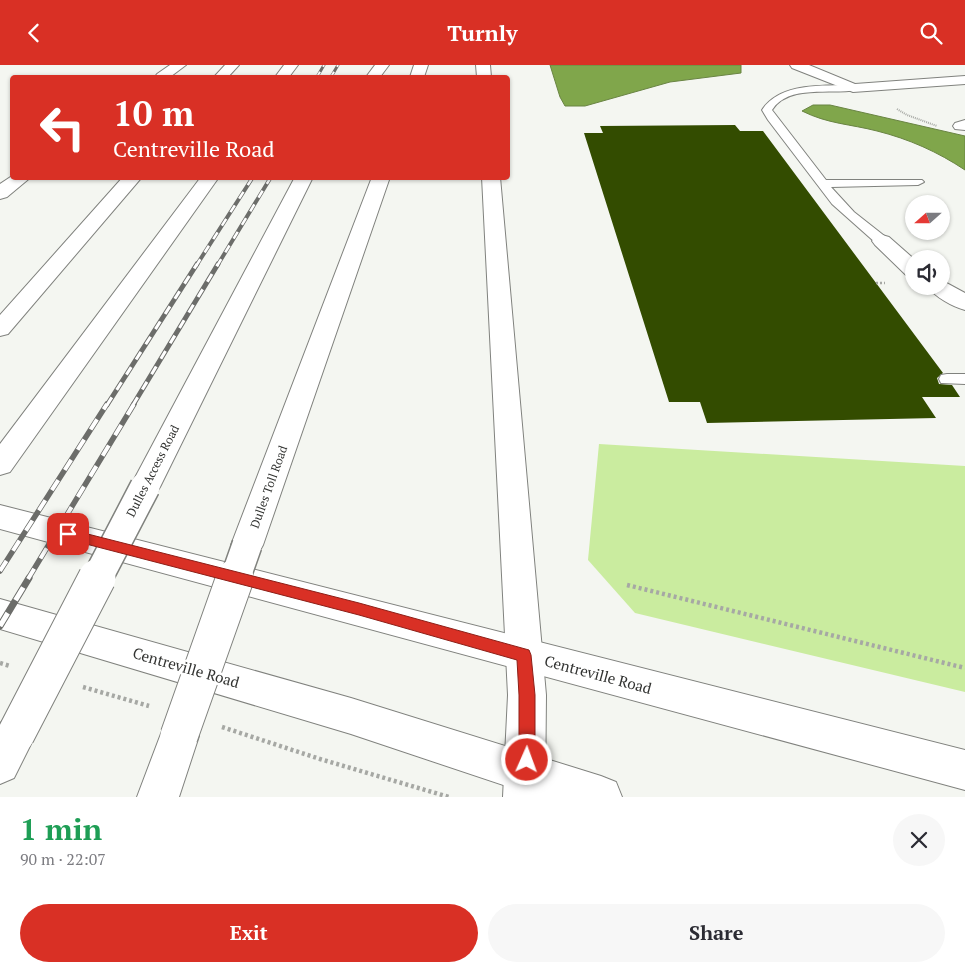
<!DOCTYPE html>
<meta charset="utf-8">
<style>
body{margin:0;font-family:"PT Serif",serif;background:#f7f7f7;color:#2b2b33;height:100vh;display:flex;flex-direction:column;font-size:19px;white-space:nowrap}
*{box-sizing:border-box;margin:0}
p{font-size:16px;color:#7c7c81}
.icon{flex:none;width:28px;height:28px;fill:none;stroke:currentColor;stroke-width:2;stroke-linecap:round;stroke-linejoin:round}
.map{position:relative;height:732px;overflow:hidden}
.details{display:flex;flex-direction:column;background:#fff;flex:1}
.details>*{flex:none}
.banner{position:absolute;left:10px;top:10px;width:500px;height:105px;border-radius:5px;box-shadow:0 1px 4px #0004;background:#d93025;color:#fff;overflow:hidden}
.needle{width:32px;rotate:249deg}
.buttons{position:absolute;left:905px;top:130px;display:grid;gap:10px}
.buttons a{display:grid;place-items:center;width:45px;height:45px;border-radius:50%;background:#fff;box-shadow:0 1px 4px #0004;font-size:25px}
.pin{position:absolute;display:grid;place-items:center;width:42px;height:42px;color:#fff;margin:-21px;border-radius:10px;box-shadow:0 2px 8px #0006}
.me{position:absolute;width:55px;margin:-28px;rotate:2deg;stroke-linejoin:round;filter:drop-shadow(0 0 4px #0008)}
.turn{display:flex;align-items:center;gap:18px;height:105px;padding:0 20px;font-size:22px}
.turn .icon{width:65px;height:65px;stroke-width:2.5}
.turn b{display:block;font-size:35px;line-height:42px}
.round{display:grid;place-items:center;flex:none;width:52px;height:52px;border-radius:26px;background:#f7f7f7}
.overview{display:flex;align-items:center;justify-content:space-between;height:85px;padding:0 20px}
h1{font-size:30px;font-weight:700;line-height:38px;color:#1e9e55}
.button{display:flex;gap:10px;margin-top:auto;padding:10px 20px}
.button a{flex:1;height:58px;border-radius:30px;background:#d93025;color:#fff;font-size:20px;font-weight:700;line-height:58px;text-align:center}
.button a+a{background:#f7f7f7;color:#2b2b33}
header{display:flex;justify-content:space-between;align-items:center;height:65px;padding:0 20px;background:#d93025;color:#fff;font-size:22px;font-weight:700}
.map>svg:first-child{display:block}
.green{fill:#caec9f}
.water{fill:#80a64b;stroke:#698443}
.building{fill:#334c00}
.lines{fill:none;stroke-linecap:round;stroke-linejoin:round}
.service-casing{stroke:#80827e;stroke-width:2}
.minor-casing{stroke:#80827e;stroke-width:2}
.primary-casing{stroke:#80827e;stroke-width:2}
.motorway-casing{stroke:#80827e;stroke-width:2}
.path-far2{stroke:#a6a8a4;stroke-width:2;stroke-dasharray:1 1;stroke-linecap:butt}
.path-far1{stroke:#a6a8a4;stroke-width:2.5;stroke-dasharray:2 2;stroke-linecap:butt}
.path{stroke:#a6a8a4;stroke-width:4.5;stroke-dasharray:3 3;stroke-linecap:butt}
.service{fill:#fff;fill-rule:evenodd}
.minor{fill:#fff;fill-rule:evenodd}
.primary{fill:#fff;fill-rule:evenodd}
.motorway{fill:#fff;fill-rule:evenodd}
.rail-far4-casing{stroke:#6c6d6a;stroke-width:3}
.rail-far3-casing{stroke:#6c6d6a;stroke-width:4}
.rail-far2-casing{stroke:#6c6d6a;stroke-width:5}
.rail-far1-casing{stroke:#6c6d6a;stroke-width:5.5}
.rail-casing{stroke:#6c6d6a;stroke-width:7}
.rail-far4{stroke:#fff;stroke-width:2;stroke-dasharray:6;stroke-linecap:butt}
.rail-far3{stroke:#fff;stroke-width:2.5;stroke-dasharray:8;stroke-linecap:butt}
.rail-far2{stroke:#fff;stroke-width:3;stroke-dasharray:9;stroke-linecap:butt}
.rail-far1{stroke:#fff;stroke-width:4;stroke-dasharray:12;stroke-linecap:butt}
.rail{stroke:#fff;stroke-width:5;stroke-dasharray:15;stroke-linecap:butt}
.motorway-bridge-far1-casing{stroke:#80827e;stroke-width:32;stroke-linecap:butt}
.motorway-bridge-casing{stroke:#80827e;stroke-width:39;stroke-linecap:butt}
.motorway-bridge-far1{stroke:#fff;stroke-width:29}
.motorway-bridge{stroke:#fff;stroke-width:37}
.route{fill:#d93025;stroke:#8d1f18}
.labels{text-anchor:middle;stroke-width:5;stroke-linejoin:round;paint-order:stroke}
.street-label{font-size:12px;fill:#323331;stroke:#fff}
.near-street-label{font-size:15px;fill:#323331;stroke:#fff}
</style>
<header><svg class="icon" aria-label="back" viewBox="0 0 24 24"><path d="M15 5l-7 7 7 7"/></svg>Turnly<svg class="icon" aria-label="search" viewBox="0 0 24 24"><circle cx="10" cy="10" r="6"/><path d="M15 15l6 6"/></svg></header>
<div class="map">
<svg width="965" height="732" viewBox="0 0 965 732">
<rect width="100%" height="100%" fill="#f4f6f1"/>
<!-- green -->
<path class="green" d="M 599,379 L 965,401 L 965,627 L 635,548 L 588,495 Z"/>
<!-- water -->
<path class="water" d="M 550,0 L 741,0 L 741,8 L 670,17 L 585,41 L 565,41 L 560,32 Z
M 813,40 L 830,40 L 965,71 L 965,105 C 938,87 909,74 877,66 C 850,59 828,59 802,46 Z"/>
<!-- building -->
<path class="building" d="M 735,60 L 740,66 L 763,66 L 943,308 L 937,313 L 939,319 L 952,320 L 960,332 L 922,332 L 936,353 L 707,358 L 700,337 L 669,337 L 584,68 L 603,68 L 600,61 Z"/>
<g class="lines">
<defs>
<path id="service" d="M 853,20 L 858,23 L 856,25 C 831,30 788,19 772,45 L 826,115 L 922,115 L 924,117 L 918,120 L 831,122 L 854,147 L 887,173 L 888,176 L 887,179 L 877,179 L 832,139 L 768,55 L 762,45 C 780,17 823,21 853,20 Z
M 947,309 L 965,309 L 965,319 L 941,318 L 939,314 L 941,310 Z"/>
<path id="minor" d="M 790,0 L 809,0 L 855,19 L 965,11 L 965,19 L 853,27 L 792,3 Z
M 965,55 L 965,65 L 955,64 L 953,61 L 955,58 Z
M 882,170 L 889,172 L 914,194 L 914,211 L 906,210 L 875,180 L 872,176 L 875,172 Z
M 941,215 L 965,228 L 965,245 C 953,242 935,232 927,221 L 941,221 Z"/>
<path id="primary" d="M 0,440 L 965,685 L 965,725 L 0,464 Z
M 0,534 L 351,633 L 601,711 L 616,717 L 622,732 L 539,732 L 351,669 L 0,564 Z"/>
<path id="motorway" d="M 170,0 L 186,0 L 170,12 L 155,12 L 157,9 Z
M 225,0 L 239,0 L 228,12 L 214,12 Z
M 284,0 L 298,0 L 289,12 L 275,12 Z
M 375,0 L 389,0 L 380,12 L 366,12 Z
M 414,0 L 428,0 L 424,12 L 410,12 Z
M 476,0 L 490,0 L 491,12 L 477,12 Z
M 12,111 L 12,112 L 31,112 L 7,132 L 0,134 L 0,119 Z
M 123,112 L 142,112 L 8,269 L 0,271 L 0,250 Z
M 201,112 L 219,112 L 10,407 L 0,410 L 0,379 Z
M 295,112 L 313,112 L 160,422 L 155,430 L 145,433 L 135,430 L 130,422 Z
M 372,112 L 390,112 L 263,480 L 258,489 L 247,493 L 236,489 L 231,480 Z
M 482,112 L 500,112 L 546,630 L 545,732 L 503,732 L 508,630 Z
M 16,650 L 30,656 L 36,669 L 14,713 L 0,719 L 0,659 L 2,656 Z
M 179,652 L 193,658 L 199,671 L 179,732 L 137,732 L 165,658 Z"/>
</defs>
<!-- service casing -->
<use href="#service" class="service-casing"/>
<!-- minor casing -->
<use href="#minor" class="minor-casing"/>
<!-- primary casing -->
<use href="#primary" class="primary-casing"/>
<!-- motorway casing -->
<use href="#motorway" class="motorway-casing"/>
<!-- path-far2 -->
<path class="path-far2" d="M 897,44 L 907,50 L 937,61"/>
<!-- path-far1 -->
<path class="path-far1" d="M 876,218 L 885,218"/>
<!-- path -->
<path class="path" d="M 627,520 L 965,603
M 0,598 L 10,601
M 83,622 L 149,641
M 222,662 L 320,694 L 449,732"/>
<!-- service -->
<use href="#service" class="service"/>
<!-- minor -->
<use href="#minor" class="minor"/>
<!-- primary -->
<use href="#primary" class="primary"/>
<!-- motorway -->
<use href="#motorway" class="motorway"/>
<defs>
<path id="rail-far4" d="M 317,12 L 324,0
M 331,12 L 338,0"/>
<path id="rail-far3" d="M 196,201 L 253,112
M 217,201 L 271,112"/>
<path id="rail-far2" d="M 107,340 L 197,199
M 133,340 L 218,199"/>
<path id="rail-far1" d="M 0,506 L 107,339
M 28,514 L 134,339"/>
<path id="rail" d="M 0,561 L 29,513"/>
</defs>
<!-- rail-far4 casing -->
<use href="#rail-far4" class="rail-far4-casing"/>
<!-- rail-far3 casing -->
<use href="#rail-far3" class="rail-far3-casing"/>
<!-- rail-far2 casing -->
<use href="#rail-far2" class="rail-far2-casing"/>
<!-- rail-far1 casing -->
<use href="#rail-far1" class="rail-far1-casing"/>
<!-- rail casing -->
<use href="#rail" class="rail-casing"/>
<!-- rail-far4 -->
<use href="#rail-far4" class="rail-far4"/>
<!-- rail-far3 -->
<use href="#rail-far3" class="rail-far3"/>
<!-- rail-far2 -->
<use href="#rail-far2" class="rail-far2"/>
<!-- rail-far1 -->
<use href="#rail-far1" class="rail-far1"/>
<!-- rail -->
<use href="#rail" class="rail"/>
<defs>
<path id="motorway-bridge-far1" d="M 97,514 L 145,422
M 235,514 L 247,480"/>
<path id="motorway-bridge" d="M 16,669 L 97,513
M 179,671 L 235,513"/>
</defs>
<!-- motorway-bridge-far1 casing -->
<use href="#motorway-bridge-far1" class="motorway-bridge-far1-casing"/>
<!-- motorway-bridge casing -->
<use href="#motorway-bridge" class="motorway-bridge-casing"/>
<!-- motorway-bridge-far1 -->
<use href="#motorway-bridge-far1" class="motorway-bridge-far1"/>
<!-- motorway-bridge -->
<use href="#motorway-bridge" class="motorway-bridge"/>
</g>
<!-- route -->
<path class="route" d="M 68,464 L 359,538 L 529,585 L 531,590 L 535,630 L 535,695 L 533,701 L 527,703 L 521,701 L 519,695 L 519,630 L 517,595 L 359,550 L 63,473 L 61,469 L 63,466 Z"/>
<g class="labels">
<!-- street labels -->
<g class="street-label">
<text transform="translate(153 406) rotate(-63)" y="4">Dulles Access Road</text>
<text transform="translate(269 422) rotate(-70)" y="4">Dulles Toll Road</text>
</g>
<!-- near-street labels -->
<g class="near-street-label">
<text transform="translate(186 603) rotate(16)" y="5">Centreville Road</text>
<text transform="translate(598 610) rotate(15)" y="5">Centreville Road</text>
</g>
</g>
</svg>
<div class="buttons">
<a><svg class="needle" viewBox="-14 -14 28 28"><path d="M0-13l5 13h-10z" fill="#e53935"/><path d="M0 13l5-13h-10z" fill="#7c7c81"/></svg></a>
<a><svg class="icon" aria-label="sound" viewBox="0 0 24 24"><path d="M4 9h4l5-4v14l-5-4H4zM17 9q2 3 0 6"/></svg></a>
</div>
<div class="pin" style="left:68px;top:469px;background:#d93025"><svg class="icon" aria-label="arrive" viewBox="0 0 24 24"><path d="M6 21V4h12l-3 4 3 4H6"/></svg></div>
<svg class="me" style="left:527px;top:695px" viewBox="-20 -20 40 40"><circle r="17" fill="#d93025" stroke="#fff" stroke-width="3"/><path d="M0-11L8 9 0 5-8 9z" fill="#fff"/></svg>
<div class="banner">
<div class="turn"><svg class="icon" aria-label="left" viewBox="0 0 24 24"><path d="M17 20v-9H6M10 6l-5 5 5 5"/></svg><div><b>10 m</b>Centreville Road</div></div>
</div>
</div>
<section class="details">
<div class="overview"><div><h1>1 min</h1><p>90 m · 22:07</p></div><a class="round"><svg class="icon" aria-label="close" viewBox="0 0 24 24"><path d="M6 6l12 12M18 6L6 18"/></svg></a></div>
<div class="button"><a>Exit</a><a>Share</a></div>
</section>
